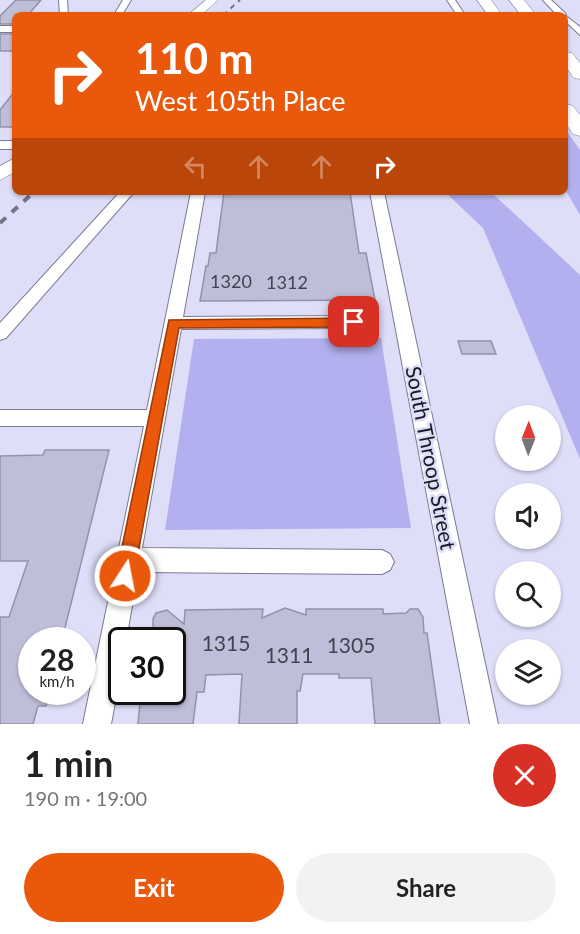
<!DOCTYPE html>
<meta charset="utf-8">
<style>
body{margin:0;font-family:Lato,sans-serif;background:#f2f2f2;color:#222;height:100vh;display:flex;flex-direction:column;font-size:22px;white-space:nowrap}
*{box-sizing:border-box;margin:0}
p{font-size:20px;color:#767676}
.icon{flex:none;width:33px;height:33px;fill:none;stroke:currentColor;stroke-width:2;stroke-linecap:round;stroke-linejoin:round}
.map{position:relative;height:724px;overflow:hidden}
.drawer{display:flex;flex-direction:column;background:#fff;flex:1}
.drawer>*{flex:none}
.hud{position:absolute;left:12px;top:12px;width:556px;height:183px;border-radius:9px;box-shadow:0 2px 4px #0004;background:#ea580c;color:#fff;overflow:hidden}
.needle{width:39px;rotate:1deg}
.buttons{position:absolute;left:495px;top:405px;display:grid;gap:12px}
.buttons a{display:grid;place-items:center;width:66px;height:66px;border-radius:50%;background:#fff;box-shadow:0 2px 4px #0004;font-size:30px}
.speed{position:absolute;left:18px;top:627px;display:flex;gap:12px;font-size:30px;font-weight:700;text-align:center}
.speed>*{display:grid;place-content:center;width:78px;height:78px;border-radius:50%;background:#fff;box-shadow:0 2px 4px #0004;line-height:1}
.speed small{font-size:15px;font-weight:400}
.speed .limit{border:3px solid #111;border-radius:9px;background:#fff;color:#111}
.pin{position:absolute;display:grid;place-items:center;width:51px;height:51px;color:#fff;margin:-26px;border-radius:12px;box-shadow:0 3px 9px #0006}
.me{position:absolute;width:66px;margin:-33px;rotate:11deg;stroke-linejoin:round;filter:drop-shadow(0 0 4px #0008)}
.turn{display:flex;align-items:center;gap:21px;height:126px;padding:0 24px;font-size:27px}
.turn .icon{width:78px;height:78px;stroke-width:2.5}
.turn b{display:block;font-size:42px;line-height:51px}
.lanes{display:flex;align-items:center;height:57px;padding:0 24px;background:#0003;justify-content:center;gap:30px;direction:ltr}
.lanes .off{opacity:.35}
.round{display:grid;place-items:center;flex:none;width:63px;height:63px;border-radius:32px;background:#f2f2f2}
.overview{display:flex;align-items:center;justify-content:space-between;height:102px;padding:0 24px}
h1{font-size:36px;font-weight:700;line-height:45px}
.action{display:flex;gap:12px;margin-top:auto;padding:12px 24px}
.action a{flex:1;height:69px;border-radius:36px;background:#ea580c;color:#fff;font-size:24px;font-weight:700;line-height:69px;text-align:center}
.action a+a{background:#f2f2f2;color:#222}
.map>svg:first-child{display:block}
.green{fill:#b3b0f0}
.building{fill:#bebed8;stroke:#9292ab;stroke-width:1.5}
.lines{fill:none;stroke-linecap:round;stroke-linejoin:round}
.street-casing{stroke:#7b7a92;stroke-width:2}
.secondary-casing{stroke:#7b7a92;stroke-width:1}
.highway-casing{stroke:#7b7a92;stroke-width:1}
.street{fill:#fff;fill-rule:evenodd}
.secondary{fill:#fff;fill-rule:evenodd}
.highway{fill:#fff;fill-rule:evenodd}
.rail-far1{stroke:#747485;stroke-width:2;stroke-dasharray:5 5;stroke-linecap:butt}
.rail{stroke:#747485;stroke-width:4;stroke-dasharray:8 8;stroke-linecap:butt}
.route{fill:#ea580c;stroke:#983908;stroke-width:1.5}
.labels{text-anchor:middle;stroke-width:5;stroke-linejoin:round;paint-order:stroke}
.number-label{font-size:18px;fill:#424250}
.street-label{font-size:21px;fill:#191922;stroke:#dedef9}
.near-number-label{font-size:21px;fill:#424250}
</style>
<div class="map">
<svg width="580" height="724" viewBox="0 0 580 724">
<rect width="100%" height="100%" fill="#dedef9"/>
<!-- green -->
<path class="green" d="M 566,130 L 580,150 L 580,215 L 566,191 Z
M 445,192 L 491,192 L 580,275 L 580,459 L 483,228 Z
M 381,338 L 411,528 L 165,530 L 194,339 Z"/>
<!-- building -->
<path class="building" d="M 16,0 L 41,0 L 28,15 L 15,15 L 15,24 L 0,24 L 0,16 Z
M 0,34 L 15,34 L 15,51 L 0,51 Z
M 15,91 L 15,127 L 0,127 L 0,110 Z
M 224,192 L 350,192 L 359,253 L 366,253 L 375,300 L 200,301 L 206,266 L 208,266 L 210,253 L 216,253 Z
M 458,341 L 491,341 L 496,354 L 462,354 Z
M 45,450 L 109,450 L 62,640 L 32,640 L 32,692 L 50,692 L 46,706 L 38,706 L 33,724 L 0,724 L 0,617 L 9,617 L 28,561 L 0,561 L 0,456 L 43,455 Z
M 285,608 L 306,615 L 306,609 L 383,609 L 383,614 L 406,613 L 410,609 L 418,609 L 423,617 L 424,633 L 427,633 L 440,724 L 375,724 L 371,678 L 339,678 L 339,674 L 303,674 L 300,691 L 297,691 L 297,724 L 239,724 L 242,674 L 206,675 L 204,692 L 197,692 L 193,724 L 138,724 L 141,692 L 172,692 L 172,640 L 153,640 L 153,619 L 156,613 L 167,610 L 184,624 L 185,610 L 263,609 L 262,618 Z"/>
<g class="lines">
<defs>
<path id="street" d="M 59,0 L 67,0 L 68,15 L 60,15 Z
M 123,0 L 131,0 L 122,15 L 114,15 Z
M 447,0 L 455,0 L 465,15 L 457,15 Z
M 543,0 L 551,0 L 565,13 L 566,15 L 566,16 L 580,27 L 580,35 L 566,22 L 566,15 L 557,15 Z
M 0,26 L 15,26 L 15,32 L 0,32 Z
M 0,141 L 15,141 L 15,149 L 0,149 Z
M 120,192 L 134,192 L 6,338 L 0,340 L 0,323 Z
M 191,192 L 205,192 L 183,317 L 354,316 L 360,318 L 362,322 L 360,326 L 354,328 L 181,329 L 142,548 L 382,550 L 390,554 L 394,562 L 390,570 L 382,574 L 138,572 L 126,640 L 122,640 L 122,665 L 111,724 L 83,724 L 144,426 L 0,426 L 0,410 L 147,410 Z
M 370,192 L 384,192 L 498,724 L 470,724 Z"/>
<path id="secondary" d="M 206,0 L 218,0 L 201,15 L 188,15 Z
M 15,158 L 15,172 L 0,180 L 0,166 Z"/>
<path id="highway" d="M 477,0 L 491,0 L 502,15 L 488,15 Z
M 509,0 L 524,0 L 536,15 L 521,15 Z
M 566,52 L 572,53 L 580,63 L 580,79 L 574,78 L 566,67 Z
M 566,104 L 573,106 L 580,115 L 580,136 L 573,134 L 566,124 Z"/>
</defs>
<!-- street casing -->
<use href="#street" class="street-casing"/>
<!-- secondary casing -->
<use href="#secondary" class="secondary-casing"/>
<!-- highway casing -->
<use href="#highway" class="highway-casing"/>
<!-- street -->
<use href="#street" class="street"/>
<!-- secondary -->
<use href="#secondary" class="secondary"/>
<!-- highway -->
<use href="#highway" class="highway"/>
<!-- rail-far1 -->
<path class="rail-far1" d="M 223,15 L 240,0"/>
<!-- rail -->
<path class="rail" d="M 0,223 L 34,192"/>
</g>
<!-- route -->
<path class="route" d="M 354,318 L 360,322 L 354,327 L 179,328 L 134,576 L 132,582 L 125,585 L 119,582 L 116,576 L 169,320 Z"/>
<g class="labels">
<!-- number labels -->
<g class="number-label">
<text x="231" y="288">1320</text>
<text x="287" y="289">1312</text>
</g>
<!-- street labels -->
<g class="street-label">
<text transform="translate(430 458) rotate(79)" y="7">South Throop Street</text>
</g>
<!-- near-number labels -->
<g class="near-number-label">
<text x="226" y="651">1315</text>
<text x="351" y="653">1305</text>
<text x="289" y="663">1311</text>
</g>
</g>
</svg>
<div class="buttons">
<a><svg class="needle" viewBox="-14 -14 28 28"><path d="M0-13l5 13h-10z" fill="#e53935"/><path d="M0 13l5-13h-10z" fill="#767676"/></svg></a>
<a><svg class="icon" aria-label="sound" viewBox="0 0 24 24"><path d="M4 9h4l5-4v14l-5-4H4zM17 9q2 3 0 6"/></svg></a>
<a><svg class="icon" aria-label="search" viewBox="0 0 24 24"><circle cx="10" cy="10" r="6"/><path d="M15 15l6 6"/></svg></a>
<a><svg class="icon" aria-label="layers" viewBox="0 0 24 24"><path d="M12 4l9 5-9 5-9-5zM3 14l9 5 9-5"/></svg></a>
</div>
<div class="speed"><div>28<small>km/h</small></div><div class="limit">30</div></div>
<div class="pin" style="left:354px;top:322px;background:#d93025"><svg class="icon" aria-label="arrive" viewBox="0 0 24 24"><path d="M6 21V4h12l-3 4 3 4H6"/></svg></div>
<svg class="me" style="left:125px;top:576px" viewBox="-20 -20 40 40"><circle r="17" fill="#ea580c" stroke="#fff" stroke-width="3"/><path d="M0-11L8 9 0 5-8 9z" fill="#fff"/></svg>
<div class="hud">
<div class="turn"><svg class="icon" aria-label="right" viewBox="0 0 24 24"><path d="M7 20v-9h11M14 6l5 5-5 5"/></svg><div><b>110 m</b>West 105th Place</div></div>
<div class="lanes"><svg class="icon off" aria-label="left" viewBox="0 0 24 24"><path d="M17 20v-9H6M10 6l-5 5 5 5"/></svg><svg class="icon off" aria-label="ahead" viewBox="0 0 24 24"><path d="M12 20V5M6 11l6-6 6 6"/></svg><svg class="icon off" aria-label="ahead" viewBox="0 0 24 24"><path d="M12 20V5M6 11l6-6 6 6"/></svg><svg class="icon" aria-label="right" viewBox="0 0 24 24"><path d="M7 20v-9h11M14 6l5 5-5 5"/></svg></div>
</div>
</div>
<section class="drawer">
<div class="overview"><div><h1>1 min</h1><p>190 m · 19:00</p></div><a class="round" style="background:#d93025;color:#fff"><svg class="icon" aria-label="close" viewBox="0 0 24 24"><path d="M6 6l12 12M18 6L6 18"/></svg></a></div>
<div class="action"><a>Exit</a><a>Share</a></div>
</section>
